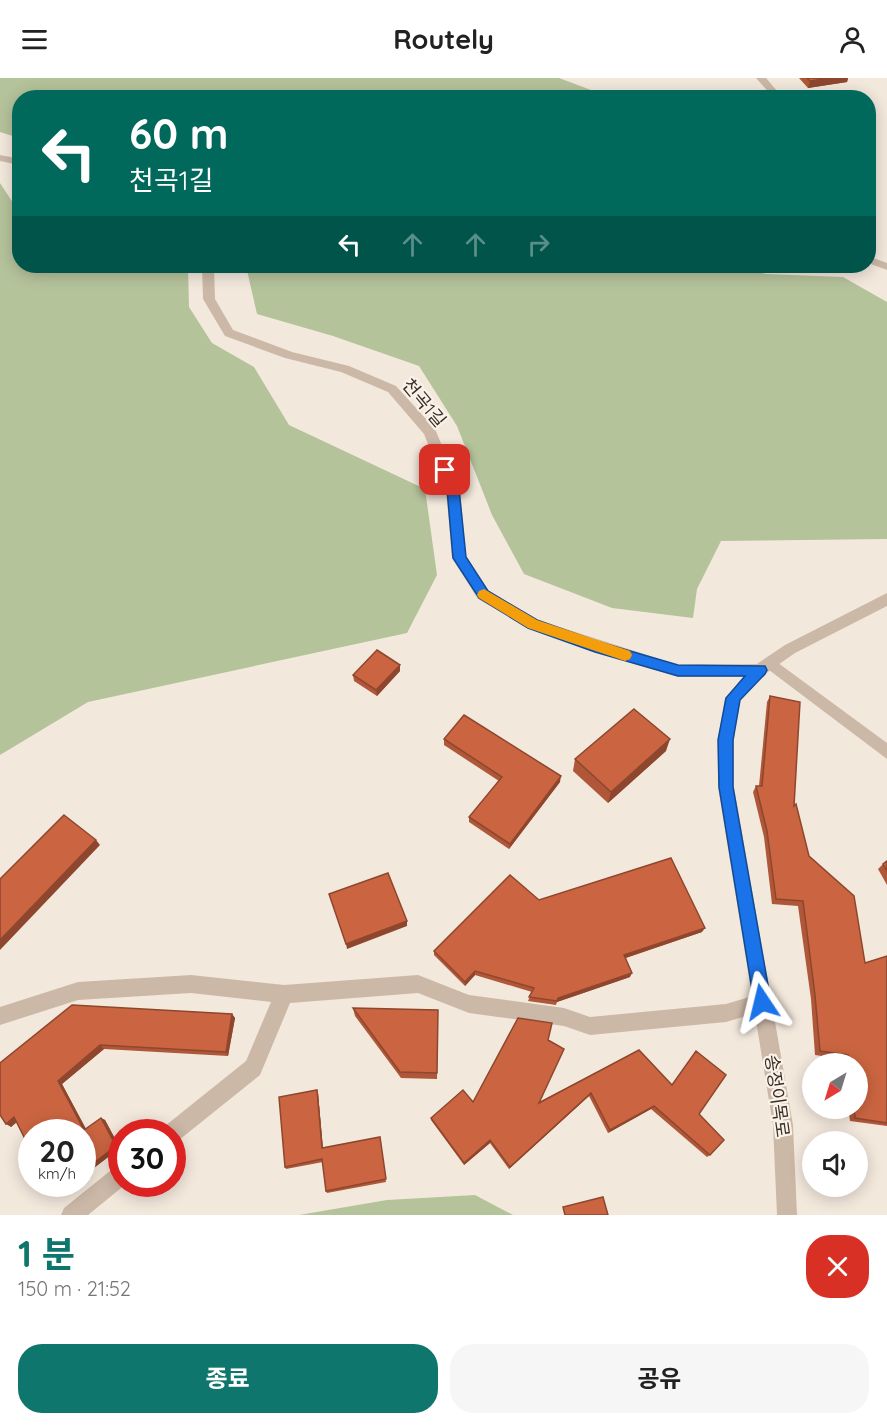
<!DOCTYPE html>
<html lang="ko">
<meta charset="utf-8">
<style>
body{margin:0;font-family:Quicksand,"Noto Sans KR",sans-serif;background:#f6f6f6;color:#222;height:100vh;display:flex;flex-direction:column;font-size:22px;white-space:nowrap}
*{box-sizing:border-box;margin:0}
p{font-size:20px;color:#767676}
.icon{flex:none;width:33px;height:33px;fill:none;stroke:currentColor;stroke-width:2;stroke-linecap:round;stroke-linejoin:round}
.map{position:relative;height:1137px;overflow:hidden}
.drawer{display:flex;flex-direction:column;background:#fff;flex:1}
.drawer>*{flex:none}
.banner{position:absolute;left:12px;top:12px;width:864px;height:183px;border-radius:24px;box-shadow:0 3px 15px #0003;background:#00695c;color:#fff;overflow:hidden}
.needle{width:39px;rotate:218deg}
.buttons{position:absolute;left:802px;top:975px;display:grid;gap:12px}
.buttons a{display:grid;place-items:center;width:66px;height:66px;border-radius:50%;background:#fff;box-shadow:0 3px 15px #0003;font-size:30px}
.speed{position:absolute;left:18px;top:1041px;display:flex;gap:12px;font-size:30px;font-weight:700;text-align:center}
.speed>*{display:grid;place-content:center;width:78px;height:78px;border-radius:50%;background:#fff;box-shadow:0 3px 15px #0003;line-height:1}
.speed small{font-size:15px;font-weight:400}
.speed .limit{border:9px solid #d22;background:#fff;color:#111}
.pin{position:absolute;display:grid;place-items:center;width:51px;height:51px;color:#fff;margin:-26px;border-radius:12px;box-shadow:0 3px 9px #0006}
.me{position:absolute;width:66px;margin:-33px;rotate:350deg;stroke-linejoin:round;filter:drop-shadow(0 0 4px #0008)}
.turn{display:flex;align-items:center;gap:21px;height:126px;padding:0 18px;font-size:27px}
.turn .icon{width:78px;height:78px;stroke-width:2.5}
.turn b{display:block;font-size:42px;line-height:51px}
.lanes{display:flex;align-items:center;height:57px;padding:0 18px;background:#0003;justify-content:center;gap:30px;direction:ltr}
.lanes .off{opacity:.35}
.round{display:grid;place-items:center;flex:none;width:63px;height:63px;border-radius:24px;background:#f6f6f6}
.headline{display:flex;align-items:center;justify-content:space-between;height:102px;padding:0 18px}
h1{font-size:36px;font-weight:700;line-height:45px;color:#0f766e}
.action{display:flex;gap:12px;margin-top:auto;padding:12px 18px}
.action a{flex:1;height:69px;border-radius:24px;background:#0f766e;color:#fff;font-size:24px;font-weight:700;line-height:69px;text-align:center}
.action a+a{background:#f6f6f6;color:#222}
header{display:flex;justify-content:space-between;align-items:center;height:78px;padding:0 18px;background:#fff;font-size:27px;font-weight:700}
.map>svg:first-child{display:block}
.green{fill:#b5c39b}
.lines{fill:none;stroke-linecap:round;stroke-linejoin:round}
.lane{fill:#ccb8a7;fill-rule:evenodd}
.street{fill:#ccb8a7;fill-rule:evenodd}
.wall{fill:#af5738}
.shaded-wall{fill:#8e472e}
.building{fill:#cb6541;stroke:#8e472e;stroke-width:1.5}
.route{fill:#1a73e8;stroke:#114b97;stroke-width:1.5}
.slow{fill:#f59e0b}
.labels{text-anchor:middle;stroke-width:4.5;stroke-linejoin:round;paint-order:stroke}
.street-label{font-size:18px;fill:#382d28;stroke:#faf2e8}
</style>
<header><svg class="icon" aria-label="menu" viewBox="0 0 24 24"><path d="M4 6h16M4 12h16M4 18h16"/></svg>Routely<svg class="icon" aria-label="person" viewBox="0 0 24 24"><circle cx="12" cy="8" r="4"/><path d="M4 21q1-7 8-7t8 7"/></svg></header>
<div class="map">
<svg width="887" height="1137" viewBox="0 0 887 1137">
<rect width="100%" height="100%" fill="#f3e8dc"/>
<!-- green -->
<path class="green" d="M 0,0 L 559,0 L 599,15 L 671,16 L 692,19 L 20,20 L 19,60 L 0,54 Z
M 0,105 L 19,134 L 20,188 L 188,188 L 189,229 L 212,265 L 254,289 L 289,347 L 425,411 L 437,497 L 407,555 L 88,624 L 0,677 Z
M 246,188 L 733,188 L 766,196 L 843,199 L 887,224 L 887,461 L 721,463 L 697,511 L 693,540 L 612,530 L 524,496 L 492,437 L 457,348 L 419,288 L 333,258 L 257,236 Z
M 475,1117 L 513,1137 L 299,1137 L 387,1122 Z"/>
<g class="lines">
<!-- lane -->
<path class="lane" d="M 770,579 L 887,665 L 887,681 L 765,589 L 762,585 L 765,581 Z
M 191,897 L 284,907 L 418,897 L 469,917 L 564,930 L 590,939 L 726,926 L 763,915 L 770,917 L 772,924 L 770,931 L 726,944 L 590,957 L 564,948 L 469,935 L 418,915 L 290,925 L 260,997 L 179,1062 L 172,1065 L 172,1054 L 162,1054 L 165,1048 L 246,983 L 271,924 L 191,915 L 78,922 L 0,947 L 0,929 L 78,904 Z
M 122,1086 L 122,1106 L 126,1106 L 88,1137 L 61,1137 L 64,1130 L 115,1089 Z"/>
<!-- street -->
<path class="street" d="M 756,0 L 766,0 L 783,20 L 774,20 Z
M 0,77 L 20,81 L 20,87 L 0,83 Z
M 868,178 L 887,185 L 887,192 L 868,185 Z
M 202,188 L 214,188 L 215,221 L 233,252 L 292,274 L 349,288 L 396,308 L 435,351 L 460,411 L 466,479 L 488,513 L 538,542 L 678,587 L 757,586 L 785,567 L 887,515 L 887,528 L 795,575 L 765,596 L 740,623 L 734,661 L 734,709 L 793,1047 L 797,1137 L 777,1137 L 773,1047 L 718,709 L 718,661 L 725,620 L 744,599 L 678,599 L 595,574 L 528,550 L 478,521 L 452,480 L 446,411 L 424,356 L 388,314 L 341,294 L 285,280 L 225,258 L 203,221 Z"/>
</g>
<!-- wall -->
<path class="wall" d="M 799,0 L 848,0 L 847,4 L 808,10 Z
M 400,587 L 400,593 L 377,618 L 354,603 L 353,597 Z
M 770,618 L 794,728 L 809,778 L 865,885 L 887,878 L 887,1048 L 850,1043 L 848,1030 L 858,1030 L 858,986 L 844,986 L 843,981 L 815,977 L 811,921 L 798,828 L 772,826 L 764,759 L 753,714 L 756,708 L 759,708 L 767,624 Z
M 444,661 L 560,704 L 509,771 L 469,744 L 469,739 L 499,703 L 444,667 Z
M 666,673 L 608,725 L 573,693 L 575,681 Z
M 887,783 L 887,807 L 878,791 L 883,786 Z
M 539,822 L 702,854 L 626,880 L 630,899 L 557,924 L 556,927 L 528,923 L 532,914 L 475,897 L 465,908 L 434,877 L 434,873 Z
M 353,930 L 438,932 L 437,1001 L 401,1000 L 355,938 Z
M 232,936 L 235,940 L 228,978 L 104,971 L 62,1006 L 86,1051 L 101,1040 L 105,1042 L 120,1070 L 82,1099 L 82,1054 L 17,1044 L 11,1049 L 0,985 Z
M 548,962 L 539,1024 L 639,972 L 699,1036 L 710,1077 L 707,1079 L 651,1031 L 608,1055 L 589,1018 L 509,1091 L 490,1065 L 464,1087 L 431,1042 L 431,1040 L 473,1024 Z
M 317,1012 L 318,1015 L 323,1070 L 380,1059 L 386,1104 L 327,1115 L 326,1113 L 323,1084 L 286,1091 L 285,1089 Z"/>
<!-- shaded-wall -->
<path class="shaded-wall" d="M 829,0 L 848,0 L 847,4 L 808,10 L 810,3 Z
M 400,587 L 400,593 L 377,618 L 376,612 Z
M 670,661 L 666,673 L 608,725 L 611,714 Z
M 561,698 L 560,704 L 509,771 L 510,766 Z
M 96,762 L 100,767 L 0,872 L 0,862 Z
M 407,843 L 407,848 L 347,871 L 346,866 Z
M 705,850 L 702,854 L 622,881 L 624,877 Z
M 475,893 L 475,897 L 465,908 L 465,904 Z
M 632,895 L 630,899 L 557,924 L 558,920 Z
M 232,936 L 235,940 L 228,978 L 226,974 Z
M 100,967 L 104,971 L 62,1006 L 88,1055 L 84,1052 L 58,1003 Z
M 317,1012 L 318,1015 L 323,1072 L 322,1070 Z
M 591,1015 L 589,1018 L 509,1091 L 510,1089 Z
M 654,1028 L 651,1031 L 608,1055 L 610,1052 Z
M 14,1039 L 19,1042 L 11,1049 L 6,1046 Z
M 101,1040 L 105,1042 L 120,1070 L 82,1099 L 82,1094 Z
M 490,1062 L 490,1065 L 464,1087 L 464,1085 Z
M 67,1106 L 74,1106 L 57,1118 L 52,1117 Z"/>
<!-- building -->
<path class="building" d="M 807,0 L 829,0 L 810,3 Z
M 377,572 L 400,587 L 376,612 L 353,597 Z
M 770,618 L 800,624 L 794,728 L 796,726 L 809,778 L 854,818 L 865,885 L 887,878 L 887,1045 L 855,1040 L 854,1030 L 858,1030 L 858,986 L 849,986 L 848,977 L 820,973 L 815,917 L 803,823 L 776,821 L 767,753 L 756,708 L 762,708 Z
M 634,631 L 670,661 L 611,714 L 575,681 Z
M 464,637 L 561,698 L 510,766 L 469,739 L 502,699 L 444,661 Z
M 64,737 L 96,762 L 0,862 L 0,801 Z
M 671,780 L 705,850 L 624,877 L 632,895 L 558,920 L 557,923 L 529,919 L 534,910 L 475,893 L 465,904 L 434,873 L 510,797 L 539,822 Z
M 887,783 L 887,793 L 883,786 Z
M 388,795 L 407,843 L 346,866 L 329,816 Z
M 72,927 L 232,936 L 226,974 L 100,967 L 58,1003 L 84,1052 L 101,1040 L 116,1068 L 82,1094 L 82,1054 L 32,1054 L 32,1075 L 14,1039 L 6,1046 L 0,1037 L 0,985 Z
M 353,930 L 438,932 L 437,995 L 400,994 Z
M 518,940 L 552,945 L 548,962 L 564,971 L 539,1025 L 639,972 L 672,1007 L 696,973 L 726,997 L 699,1036 L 724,1062 L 710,1077 L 654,1028 L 610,1052 L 591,1015 L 510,1089 L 490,1062 L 464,1085 L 431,1040 L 463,1012 L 473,1024 Z
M 317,1012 L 322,1070 L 380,1059 L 386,1101 L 326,1113 L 322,1081 L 285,1089 L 279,1019 Z
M 47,1106 L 67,1106 L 52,1117 Z
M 603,1119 L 608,1137 L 565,1137 L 563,1129 Z"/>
<!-- route -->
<path class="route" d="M 445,388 L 449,389 L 459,411 L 466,479 L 488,513 L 537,542 L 596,563 L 678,587 L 765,588 L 767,592 L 765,596 L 740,622 L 733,662 L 733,709 L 771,924 L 768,930 L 762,933 L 756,930 L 754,924 L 719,709 L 718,662 L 726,620 L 745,598 L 678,598 L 595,574 L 528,550 L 479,520 L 453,480 L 447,411 L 439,392 Z"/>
<!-- slow -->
<path class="slow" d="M 484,511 L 537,542 L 630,573 L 632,577 L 630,581 L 625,583 L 528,550 L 479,520 L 477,517 L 479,513 Z"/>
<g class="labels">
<!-- street labels -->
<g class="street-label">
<text transform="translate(424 325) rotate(50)" y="6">천곡1길</text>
<text transform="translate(777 1018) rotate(82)" y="6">송정이목로</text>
</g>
</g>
</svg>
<div class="buttons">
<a><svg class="needle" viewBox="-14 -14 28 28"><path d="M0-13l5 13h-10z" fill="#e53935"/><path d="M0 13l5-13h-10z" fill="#767676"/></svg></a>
<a><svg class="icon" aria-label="sound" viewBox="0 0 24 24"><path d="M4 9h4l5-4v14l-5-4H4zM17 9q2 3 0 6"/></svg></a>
</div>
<div class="speed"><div>20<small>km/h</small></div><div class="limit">30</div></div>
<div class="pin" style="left:445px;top:392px;background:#d93025"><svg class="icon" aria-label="arrive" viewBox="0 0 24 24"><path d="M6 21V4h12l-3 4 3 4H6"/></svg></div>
<svg class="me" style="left:762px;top:924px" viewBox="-20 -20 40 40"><path d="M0-17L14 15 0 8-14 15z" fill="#1a73e8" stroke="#fff" stroke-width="4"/></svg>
<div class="banner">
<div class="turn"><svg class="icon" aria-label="left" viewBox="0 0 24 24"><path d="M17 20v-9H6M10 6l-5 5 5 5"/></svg><div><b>60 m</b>천곡1길</div></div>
<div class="lanes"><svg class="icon" aria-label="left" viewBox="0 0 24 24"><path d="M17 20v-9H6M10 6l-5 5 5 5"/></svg><svg class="icon off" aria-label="ahead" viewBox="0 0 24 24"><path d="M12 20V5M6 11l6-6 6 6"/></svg><svg class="icon off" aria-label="ahead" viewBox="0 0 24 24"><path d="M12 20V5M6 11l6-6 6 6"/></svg><svg class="icon off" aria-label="right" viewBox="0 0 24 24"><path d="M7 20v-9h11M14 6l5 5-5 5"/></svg></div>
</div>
</div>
<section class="drawer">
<div class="headline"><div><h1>1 분</h1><p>150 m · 21:52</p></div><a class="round" style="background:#d93025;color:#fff"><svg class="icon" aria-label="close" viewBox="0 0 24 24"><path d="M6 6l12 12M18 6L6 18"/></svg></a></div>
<div class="action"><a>종료</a><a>공유</a></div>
</section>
